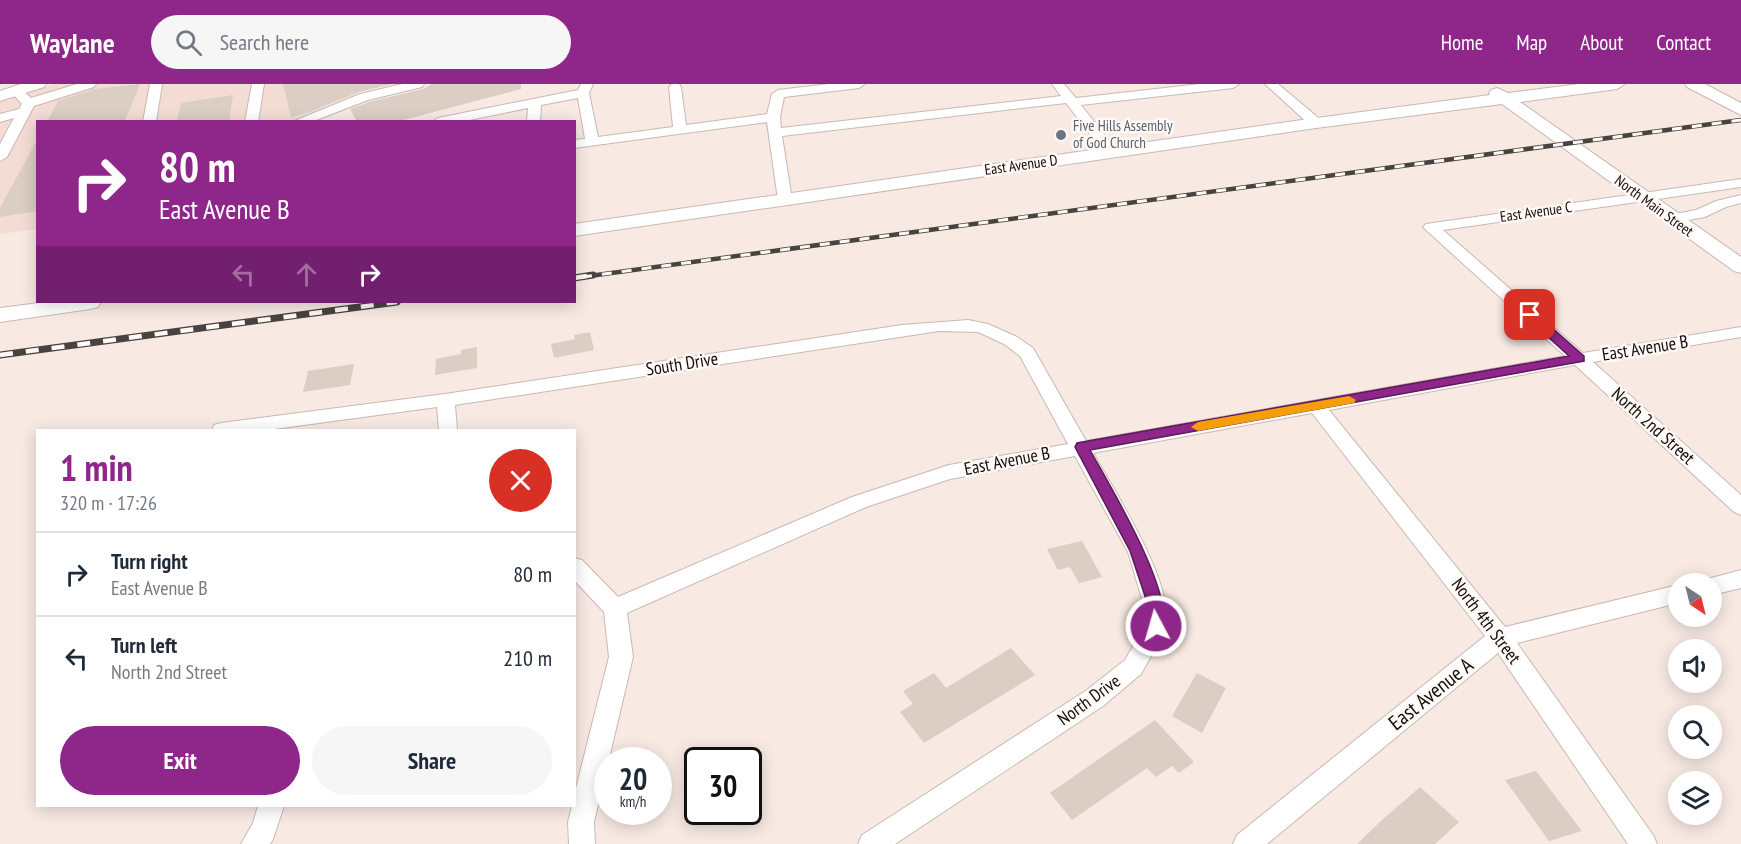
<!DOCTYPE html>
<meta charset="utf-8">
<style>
body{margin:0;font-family:"PT Sans Narrow",sans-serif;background:#f6f6f7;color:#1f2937;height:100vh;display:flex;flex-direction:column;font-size:22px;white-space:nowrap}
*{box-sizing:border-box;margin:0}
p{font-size:20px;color:#747a83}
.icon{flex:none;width:33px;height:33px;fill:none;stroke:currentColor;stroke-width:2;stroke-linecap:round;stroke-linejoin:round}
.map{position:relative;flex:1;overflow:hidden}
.details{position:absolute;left:36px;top:345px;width:540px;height:378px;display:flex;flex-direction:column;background:#fff;border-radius:0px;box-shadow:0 3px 15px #0003}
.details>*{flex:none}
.top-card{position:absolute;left:36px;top:36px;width:540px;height:183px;border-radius:0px;box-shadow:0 3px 15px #0003;background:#8f278b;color:#fff;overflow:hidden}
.needle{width:39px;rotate:145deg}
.tools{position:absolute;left:1668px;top:489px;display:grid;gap:12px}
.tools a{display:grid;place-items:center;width:54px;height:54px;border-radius:50%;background:#fff;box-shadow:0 3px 15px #0003;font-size:30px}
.speed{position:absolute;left:594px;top:663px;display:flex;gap:12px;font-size:30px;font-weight:700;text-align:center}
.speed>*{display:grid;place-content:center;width:78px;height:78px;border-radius:50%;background:#fff;box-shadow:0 3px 15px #0003;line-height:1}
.speed small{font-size:15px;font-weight:400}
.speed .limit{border:3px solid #111;border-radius:9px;background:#fff;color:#111}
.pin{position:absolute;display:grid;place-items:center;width:51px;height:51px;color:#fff;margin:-26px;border-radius:12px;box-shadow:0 3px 9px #0006}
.me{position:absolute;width:66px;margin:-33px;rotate:354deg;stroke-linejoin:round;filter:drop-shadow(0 0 4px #0008)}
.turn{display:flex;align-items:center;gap:21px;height:126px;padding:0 24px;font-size:27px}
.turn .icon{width:78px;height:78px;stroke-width:2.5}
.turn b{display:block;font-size:42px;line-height:51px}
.lanes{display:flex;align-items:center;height:57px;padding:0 24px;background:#0003;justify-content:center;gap:30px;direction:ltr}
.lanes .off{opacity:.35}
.round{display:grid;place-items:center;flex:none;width:63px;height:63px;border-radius:32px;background:#f6f6f7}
.head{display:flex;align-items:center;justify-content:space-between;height:102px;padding:0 24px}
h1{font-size:36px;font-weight:800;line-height:45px;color:#8f278b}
.button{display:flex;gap:12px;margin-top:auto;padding:12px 24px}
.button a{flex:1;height:69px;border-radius:36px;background:#8f278b;color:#fff;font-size:24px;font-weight:800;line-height:69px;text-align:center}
.button a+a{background:#f6f6f7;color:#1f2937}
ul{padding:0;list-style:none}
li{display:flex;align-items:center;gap:18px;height:84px;padding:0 24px;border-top:2px solid #e0e1e3}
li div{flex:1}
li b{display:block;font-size:22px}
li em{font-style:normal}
header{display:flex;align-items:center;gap:36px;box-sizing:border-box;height:84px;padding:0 30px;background:#8f278b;color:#fff}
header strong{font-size:28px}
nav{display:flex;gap:33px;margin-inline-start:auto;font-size:21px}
.search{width:420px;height:54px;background:#f6f6f7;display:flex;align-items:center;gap:15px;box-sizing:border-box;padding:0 21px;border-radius:33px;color:#747a83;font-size:22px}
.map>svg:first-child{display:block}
.built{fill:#f3dcd3}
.building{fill:#dacec5}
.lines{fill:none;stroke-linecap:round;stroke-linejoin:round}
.minor-casing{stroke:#c7b9b3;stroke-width:2}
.major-casing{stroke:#c7b9b3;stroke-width:2}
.minor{fill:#fff;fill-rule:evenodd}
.major{fill:#fff;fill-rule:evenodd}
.rail-far1-casing{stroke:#49423f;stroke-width:4.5}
.rail-casing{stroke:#49423f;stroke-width:7}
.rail-far1{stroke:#fff9f6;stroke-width:3;stroke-dasharray:10;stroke-linecap:butt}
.rail{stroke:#fff9f6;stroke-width:4.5;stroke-dasharray:13;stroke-linecap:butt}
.route{fill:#8f278b;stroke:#5d195a;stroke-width:1.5}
.slow{fill:#f59e0b}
.worship-dot{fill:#6b7280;stroke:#fff9f6;stroke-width:2}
.labels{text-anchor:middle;stroke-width:5;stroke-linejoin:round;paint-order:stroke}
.far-worship-label{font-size:15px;fill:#5b616d;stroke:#fff9f6;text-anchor:start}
.far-street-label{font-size:15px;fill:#120d0b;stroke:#fff9f6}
.street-label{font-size:18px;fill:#120d0b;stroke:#fff9f6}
.near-street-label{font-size:21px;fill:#120d0b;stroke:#fff9f6}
</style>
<header>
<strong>Waylane</strong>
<div class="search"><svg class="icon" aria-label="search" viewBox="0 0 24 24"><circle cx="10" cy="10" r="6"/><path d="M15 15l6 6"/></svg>Search here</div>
<nav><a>Home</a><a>Map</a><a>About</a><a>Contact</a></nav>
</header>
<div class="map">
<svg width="1741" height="760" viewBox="0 0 1741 760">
<rect width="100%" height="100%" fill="#f8e9e3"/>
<!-- built -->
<path class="built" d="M 54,0 L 374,0 L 344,10 L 299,37 L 38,38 L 37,145 L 0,150 L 0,18 Z"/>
<!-- building -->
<path class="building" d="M 140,0 L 124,38 L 47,38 L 58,17 L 95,5 Z
M 283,0 L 392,0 L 359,8 L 310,28 L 291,33 Z
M 432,0 L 521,0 L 521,5 L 396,38 L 357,38 L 350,25 L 369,18 L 423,5 Z
M 233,11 L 229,38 L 177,38 L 181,19 Z
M 38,54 L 38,127 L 0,133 L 0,124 Z
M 590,248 L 594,266 L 554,274 L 551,260 L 575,255 L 574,251 Z
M 477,263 L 477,284 L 435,291 L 436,275 L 461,270 L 461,266 Z
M 354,280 L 350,301 L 303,308 L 308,287 Z
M 1082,457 L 1102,493 L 1079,499 L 1070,483 L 1058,486 L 1047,465 Z
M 1011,564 L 1035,591 L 924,659 L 900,628 L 913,620 L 903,607 L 934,589 L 946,604 Z
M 1197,589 L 1226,604 L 1202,649 L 1172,632 Z
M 1155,636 L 1194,678 L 1179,689 L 1172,682 L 1156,693 L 1147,684 L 1072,736 L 1050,709 Z
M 1536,687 L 1582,747 L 1549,757 L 1505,696 Z
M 1420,703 L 1459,738 L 1435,760 L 1357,760 L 1382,736 Z"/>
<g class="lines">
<defs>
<path id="minor" d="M 77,0 L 96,0 L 94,3 L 34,22 L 7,73 L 0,77 L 0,60 L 14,34 L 0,38 L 0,30 L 19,25 L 22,20 L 10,7 L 12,4 L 20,4 L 31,14 Z
M 150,0 L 162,0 L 156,38 L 143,38 Z
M 252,0 L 264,0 L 258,38 L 245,38 Z
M 402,0 L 424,0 L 422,3 L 368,16 L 311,38 L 292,38 L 360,10 Z
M 581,0 L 593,0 L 589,9 L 598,53 L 673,43 L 669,3 L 672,0 L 679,0 L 681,3 L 686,41 L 767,30 L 772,10 L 778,6 L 829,0 L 865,0 L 859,4 L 784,13 L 780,33 L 781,44 L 1061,12 L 1052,0 L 1064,0 L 1076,14 L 1200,0 L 1239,0 L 1233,4 L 1081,21 L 1118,68 L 1111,72 L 1106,71 L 1066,19 L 782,52 L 792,116 L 785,120 L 778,116 L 767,38 L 574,64 L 574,56 L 585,55 L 578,14 L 541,21 L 540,38 L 527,38 L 528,24 L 460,38 L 432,38 L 438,34 L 578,6 Z
M 1265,0 L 1278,0 L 1321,36 L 1323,39 L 1321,42 L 1311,42 Z
M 1741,95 L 1741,103 L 1443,146 L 1583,269 L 1741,243 L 1741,253 L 1593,278 L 1741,411 L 1741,431 L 1734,428 L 1575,281 L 1329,326 L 1505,543 L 1678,501 L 1678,519 L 1517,559 L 1653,751 L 1657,760 L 1628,760 L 1498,569 L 1267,760 L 1233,760 L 1237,751 L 1485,552 L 1312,329 L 1093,369 C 1113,404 1182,511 1164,549 L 1141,590 L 1103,622 L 895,760 L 858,760 L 862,751 L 1087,606 L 1125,576 L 1145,541 L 1143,518 L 1128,468 L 1075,372 L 950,395 L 866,423 L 627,529 L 633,573 L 594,738 L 595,760 L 569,760 L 568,738 L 572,722 L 574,722 L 574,712 L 609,573 L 604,528 L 574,496 L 574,474 L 582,476 L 618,513 L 852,413 L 949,381 L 1068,360 L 1020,272 L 1004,260 L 978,248 L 939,247 L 455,321 L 457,346 L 439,346 L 437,323 L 267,346 L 212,346 L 214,341 L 221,339 L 445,310 L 902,241 L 968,236 L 988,240 L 1017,253 L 1033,264 L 1086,357 L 1565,272 L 1426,146 L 1423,143 L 1426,140 Z
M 1741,111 L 1741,119 L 1726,123 L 1705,133 L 1671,139 L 1664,135 L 1666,132 L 1696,126 L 1716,117 Z
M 1741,486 L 1741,504 L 1712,511 L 1712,500 L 1702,500 L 1704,496 Z
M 258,722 L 284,722 L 273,755 L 270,760 L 241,760 L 253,739 Z"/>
<path id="major" d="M 21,0 L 46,0 L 44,3 L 0,17 L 0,7 Z
M 1579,0 L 1625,0 L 1617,5 L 1520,18 L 1741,173 L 1741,189 L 1734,187 L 1502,20 L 1316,44 L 574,152 L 574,140 L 1316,34 L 1490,11 L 1489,9 L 1491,6 L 1497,4 L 1508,9 Z
M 1685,0 L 1705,0 L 1741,19 L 1741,31 L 1687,3 Z
M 47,218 L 101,218 L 98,223 L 90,225 L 0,238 L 0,224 Z"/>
</defs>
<!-- minor casing -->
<use href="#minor" class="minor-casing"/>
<!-- major casing -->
<use href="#major" class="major-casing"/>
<!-- minor -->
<use href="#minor" class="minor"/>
<!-- major -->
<use href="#major" class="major"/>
<defs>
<path id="rail-far1" d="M 582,193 L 1741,36"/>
<path id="rail" d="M 574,194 L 593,191
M 0,271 L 397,218"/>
</defs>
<!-- rail-far1 casing -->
<use href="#rail-far1" class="rail-far1-casing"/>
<!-- rail casing -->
<use href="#rail" class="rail-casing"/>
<!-- rail-far1 -->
<use href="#rail-far1" class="rail-far1"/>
<!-- rail -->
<use href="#rail" class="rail"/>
</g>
<!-- route -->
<path class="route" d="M 1530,227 L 1534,228 L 1584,272 L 1584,277 L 1090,366 C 1108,399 1178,513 1161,547 L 1156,549 L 1150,547 L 1147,518 L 1130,467 L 1075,363 L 1077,359 L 1569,272 L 1526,233 L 1526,228 Z"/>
<!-- slow -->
<path class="slow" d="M 1349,312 L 1356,316 L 1354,319 L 1198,347 L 1191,343 L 1198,338 Z"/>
<!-- markers -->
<circle class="worship-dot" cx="1061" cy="51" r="6"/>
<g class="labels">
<!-- far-worship labels -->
<g class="far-worship-label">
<text x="1073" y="47">Five Hills Assembly<tspan x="1073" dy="17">of God Church</tspan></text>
</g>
<!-- far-street labels -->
<g class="far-street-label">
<text transform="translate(1021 81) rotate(-8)" y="5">East Avenue D</text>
<text transform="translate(1654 122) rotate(36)" y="5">North Main Street</text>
<text transform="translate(1536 128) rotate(-8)" y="5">East Avenue C</text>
</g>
<!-- street labels -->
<g class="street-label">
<text transform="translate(1645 264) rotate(-9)" y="6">East Avenue B</text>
<text transform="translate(682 280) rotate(-9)" y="6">South Drive</text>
<text transform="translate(1653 342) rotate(42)" y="6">North 2nd Street</text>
<text transform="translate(1007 377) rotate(-11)" y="6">East Avenue B</text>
<text transform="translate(1486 537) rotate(53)" y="6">North 4th Street</text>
<text transform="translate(1089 616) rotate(-36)" y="6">North Drive</text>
</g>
<!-- near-street labels -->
<g class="near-street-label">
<text transform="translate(1431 610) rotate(-39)" y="7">East Avenue A</text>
</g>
</g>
</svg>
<div class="tools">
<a><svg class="needle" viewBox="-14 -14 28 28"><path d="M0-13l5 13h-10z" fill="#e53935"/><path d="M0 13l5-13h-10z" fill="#747a83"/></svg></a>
<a><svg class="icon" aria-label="sound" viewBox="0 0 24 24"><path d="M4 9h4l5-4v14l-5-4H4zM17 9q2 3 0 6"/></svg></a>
<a><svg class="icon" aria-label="search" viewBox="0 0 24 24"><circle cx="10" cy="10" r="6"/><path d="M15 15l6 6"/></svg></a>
<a><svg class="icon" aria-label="layers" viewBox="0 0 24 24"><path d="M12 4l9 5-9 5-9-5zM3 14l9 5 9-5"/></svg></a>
</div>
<div class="speed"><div>20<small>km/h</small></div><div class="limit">30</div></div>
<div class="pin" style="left:1530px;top:231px;background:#d93025"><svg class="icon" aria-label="arrive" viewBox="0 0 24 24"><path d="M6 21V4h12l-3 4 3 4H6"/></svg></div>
<svg class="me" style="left:1156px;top:542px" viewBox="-20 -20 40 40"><circle r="17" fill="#8f278b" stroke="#fff" stroke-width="3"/><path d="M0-11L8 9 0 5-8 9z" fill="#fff"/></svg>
<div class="top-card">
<div class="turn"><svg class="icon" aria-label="right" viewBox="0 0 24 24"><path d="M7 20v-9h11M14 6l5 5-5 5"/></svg><div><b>80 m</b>East Avenue B</div></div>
<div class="lanes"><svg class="icon off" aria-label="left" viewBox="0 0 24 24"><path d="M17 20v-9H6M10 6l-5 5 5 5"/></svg><svg class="icon off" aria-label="ahead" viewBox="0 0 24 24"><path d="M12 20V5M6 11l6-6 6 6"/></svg><svg class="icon" aria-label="right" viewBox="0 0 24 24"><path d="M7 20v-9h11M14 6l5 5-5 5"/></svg></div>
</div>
<section class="details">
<div class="head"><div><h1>1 min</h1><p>320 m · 17:26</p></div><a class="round" style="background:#d93025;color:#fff"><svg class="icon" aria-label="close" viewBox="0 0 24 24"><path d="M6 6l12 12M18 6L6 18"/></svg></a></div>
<ul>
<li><svg class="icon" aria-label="right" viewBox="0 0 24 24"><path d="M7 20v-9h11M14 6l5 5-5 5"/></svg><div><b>Turn right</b><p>East Avenue B</p></div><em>80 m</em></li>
<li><svg class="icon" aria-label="left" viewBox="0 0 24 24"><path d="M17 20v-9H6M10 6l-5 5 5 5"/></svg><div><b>Turn left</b><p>North 2nd Street</p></div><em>210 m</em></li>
</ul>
<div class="button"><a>Exit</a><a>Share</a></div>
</section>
</div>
